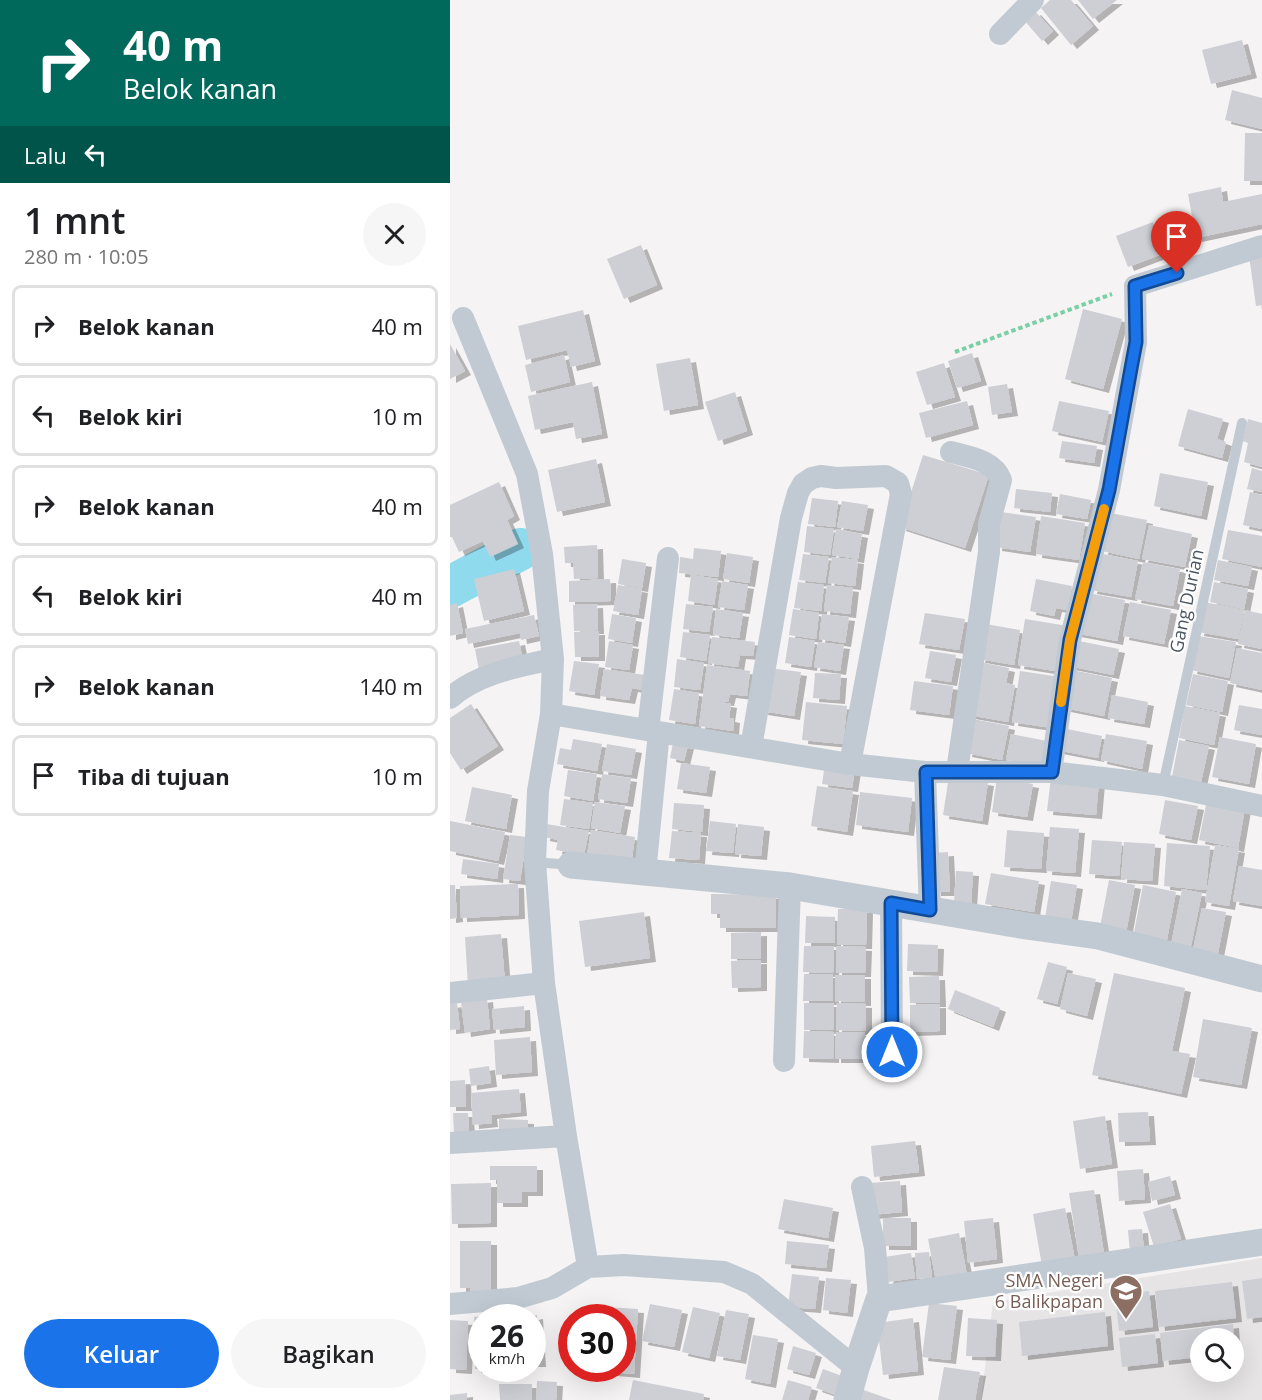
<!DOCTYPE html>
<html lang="id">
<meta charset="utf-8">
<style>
body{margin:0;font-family:"Open Sans",sans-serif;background:#f6f6f6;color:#202124;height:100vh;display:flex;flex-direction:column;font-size:22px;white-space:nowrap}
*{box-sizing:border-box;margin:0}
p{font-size:20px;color:#757577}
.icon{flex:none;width:33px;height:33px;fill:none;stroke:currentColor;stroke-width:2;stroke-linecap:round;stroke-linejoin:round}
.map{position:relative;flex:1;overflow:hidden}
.drawer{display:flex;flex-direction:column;background:#fff;width:450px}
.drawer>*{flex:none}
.top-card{background:#00695c;color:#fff;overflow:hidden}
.controls{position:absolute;left:740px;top:1328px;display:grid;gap:12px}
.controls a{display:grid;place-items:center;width:54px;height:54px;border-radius:50%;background:#fff;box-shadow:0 6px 24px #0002;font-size:30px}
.speed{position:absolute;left:18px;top:1304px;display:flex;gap:12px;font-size:30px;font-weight:700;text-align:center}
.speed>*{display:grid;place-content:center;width:78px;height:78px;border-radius:50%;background:#fff;box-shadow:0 6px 24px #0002;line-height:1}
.speed small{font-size:15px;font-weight:400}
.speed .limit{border:9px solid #d22;background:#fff;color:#111}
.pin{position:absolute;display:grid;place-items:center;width:51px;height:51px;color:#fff;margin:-62px -26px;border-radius:50% 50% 50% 0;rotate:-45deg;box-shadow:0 0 6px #0007}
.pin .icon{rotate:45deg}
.me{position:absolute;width:66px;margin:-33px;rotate:0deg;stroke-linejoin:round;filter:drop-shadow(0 0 4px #0008)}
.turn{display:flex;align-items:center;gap:21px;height:126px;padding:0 24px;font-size:27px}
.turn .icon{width:78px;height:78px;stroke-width:2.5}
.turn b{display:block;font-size:42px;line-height:51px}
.then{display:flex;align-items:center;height:57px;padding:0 24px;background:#0003;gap:12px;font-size:22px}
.round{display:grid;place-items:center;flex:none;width:63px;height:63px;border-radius:32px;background:#f6f6f6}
.head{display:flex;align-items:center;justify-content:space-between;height:102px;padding:0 24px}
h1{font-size:36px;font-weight:600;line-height:45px}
.primary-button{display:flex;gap:12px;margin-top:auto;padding:12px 24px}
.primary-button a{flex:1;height:69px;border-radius:36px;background:#1a73e8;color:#fff;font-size:24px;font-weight:600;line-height:69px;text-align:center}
.primary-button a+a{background:#f6f6f6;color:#202124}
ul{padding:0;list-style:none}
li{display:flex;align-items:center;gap:18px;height:81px;margin:0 12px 9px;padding:0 12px;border:3px solid #e0e0e0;border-radius:9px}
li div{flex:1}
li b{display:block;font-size:22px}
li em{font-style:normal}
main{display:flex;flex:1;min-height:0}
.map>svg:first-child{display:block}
.education{fill:#e6e4e5;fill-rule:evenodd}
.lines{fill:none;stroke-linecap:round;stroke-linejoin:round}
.river{stroke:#90daee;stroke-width:42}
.building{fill:#cdcfd5;filter:url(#shadow)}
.path{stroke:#7ad0a6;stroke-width:4;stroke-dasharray:4.5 3;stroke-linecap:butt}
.service{stroke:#c1cad2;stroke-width:10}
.minor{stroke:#c1cad2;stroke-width:22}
.tertiary{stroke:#c1cad2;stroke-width:27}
.route-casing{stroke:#114b97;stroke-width:15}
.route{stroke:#1a73e8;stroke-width:10}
.slow{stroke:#f59e0b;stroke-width:10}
.labels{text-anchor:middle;stroke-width:4.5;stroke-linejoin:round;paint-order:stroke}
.street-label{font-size:18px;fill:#4a5661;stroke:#fff}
.education-label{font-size:18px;fill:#785e54;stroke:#fff;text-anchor:end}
</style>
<main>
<section class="drawer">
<div class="top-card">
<div class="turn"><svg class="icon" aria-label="right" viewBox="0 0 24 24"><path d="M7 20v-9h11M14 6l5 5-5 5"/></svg><div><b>40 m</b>Belok kanan</div></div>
<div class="then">Lalu<svg class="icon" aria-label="left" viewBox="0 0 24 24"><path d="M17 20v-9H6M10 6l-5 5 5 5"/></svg></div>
</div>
<div class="head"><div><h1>1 mnt</h1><p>280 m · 10:05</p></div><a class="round"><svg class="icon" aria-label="close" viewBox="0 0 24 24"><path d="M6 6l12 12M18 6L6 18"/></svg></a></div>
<ul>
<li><svg class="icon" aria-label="right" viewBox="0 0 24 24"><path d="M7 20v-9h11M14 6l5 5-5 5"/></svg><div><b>Belok kanan</b></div><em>40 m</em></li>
<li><svg class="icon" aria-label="left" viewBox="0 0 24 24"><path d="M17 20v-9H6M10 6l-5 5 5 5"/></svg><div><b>Belok kiri</b></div><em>10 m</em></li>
<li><svg class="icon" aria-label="right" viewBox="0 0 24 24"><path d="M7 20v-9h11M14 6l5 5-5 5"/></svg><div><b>Belok kanan</b></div><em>40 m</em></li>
<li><svg class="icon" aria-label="left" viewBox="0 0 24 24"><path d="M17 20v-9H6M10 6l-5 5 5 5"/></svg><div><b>Belok kiri</b></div><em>40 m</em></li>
<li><svg class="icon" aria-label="right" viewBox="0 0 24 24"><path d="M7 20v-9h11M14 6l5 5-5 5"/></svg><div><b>Belok kanan</b></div><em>140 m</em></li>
<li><svg class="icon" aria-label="arrive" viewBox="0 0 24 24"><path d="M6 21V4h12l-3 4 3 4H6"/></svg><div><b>Tiba di tujuan</b></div><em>10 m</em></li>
</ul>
<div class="primary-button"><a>Keluar</a><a>Bagikan</a></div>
</section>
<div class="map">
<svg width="812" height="1400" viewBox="0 0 812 1400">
<defs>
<filter id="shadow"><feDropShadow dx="6" dy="4" stdDeviation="0" flood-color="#0004"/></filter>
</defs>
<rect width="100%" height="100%" fill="#f5f3f3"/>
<!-- education -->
<path class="education" d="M 812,1258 L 812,1400 L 531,1400 L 543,1302 ZM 750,1338 L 783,1338 L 783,1371 L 750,1371 Z"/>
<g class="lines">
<!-- river -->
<path class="river" d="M 0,587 L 71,549"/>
</g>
<!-- building -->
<path class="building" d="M 600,0 L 621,0 L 643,26 L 621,45 L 591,8 Z
M 628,0 L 667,0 L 643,19 Z
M 585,11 L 603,31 L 592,41 L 574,20 Z
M 792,40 L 801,74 L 761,84 L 752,50 Z
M 782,90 L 812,98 L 812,129 L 775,120 Z
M 795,133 L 812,133 L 812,181 L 794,181 Z
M 771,187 L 773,202 L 812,194 L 812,224 L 746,238 L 738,194 Z
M 703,222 L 715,253 L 678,267 L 666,236 Z
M 191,245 L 207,285 L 174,299 L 157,259 Z
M 812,254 L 812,305 L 806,306 L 799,255 Z
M 633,309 L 672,319 L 653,389 L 615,379 Z
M 133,310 L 145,361 L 121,367 L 117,350 L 76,360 L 68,326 Z
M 0,344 L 15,371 L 0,379 Z
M 522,353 L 531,381 L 507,388 L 498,361 Z
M 114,355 L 120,382 L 81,392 L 75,365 Z
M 240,358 L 248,405 L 214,411 L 206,364 Z
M 494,363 L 505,397 L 477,405 L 466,372 Z
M 142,382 L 152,434 L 126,439 L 123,422 L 85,430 L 78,396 Z
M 557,384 L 562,412 L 542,415 L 538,387 Z
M 285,392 L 297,431 L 268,441 L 255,402 Z
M 517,401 L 523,425 L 476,438 L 469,413 Z
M 609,401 L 659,411 L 652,442 L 602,431 Z
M 738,409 L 773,419 L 767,439 L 776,442 L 772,458 L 728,446 Z
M 798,419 L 812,423 L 812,467 L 794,462 L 798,443 L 793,441 Z
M 612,441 L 647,446 L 644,463 L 609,458 Z
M 473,455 L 539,475 L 515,548 L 450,527 Z
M 146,459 L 155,502 L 107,512 L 98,470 Z
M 802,468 L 812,471 L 812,492 L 797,489 Z
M 710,473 L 758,482 L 751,516 L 704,506 Z
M 49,482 L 64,516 L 57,520 L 68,544 L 40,557 L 33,541 L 9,552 L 2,537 L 0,537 L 0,505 Z
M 566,489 L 602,493 L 600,512 L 564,508 Z
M 800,492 L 812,495 L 812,529 L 793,525 Z
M 610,494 L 641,500 L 637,519 L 606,514 Z
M 362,498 L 388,501 L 385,527 L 358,524 Z
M 392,501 L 418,505 L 413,531 L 387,527 Z
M 551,512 L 586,517 L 580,552 L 546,547 Z
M 660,513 L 697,520 L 689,559 L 652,551 Z
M 591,516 L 635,523 L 629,560 L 586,554 Z
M 699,525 L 742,534 L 735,567 L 692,559 Z
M 357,526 L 384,529 L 380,555 L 354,552 Z
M 386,529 L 412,534 L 408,559 L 382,555 Z
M 778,530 L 812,536 L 812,567 L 772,559 Z
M 147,545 L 148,578 L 124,579 L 123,563 L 115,563 L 114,547 Z
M 244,548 L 271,551 L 268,577 L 229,573 L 230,557 L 243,559 Z
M 277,553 L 303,557 L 299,583 L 273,579 Z
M 648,553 L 688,561 L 681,597 L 641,590 Z
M 353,554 L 379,557 L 375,583 L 349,580 Z
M 382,557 L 408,560 L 405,586 L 378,583 Z
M 172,559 L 196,563 L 192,588 L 168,584 Z
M 768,560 L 802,567 L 798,586 L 764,580 Z
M 693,562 L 730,569 L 723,606 L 685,599 Z
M 64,569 L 74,611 L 34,621 L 24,579 Z
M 241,575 L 268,579 L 264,605 L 238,601 Z
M 160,579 L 161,601 L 119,602 L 119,581 Z
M 586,579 L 622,586 L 617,610 L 606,608 L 604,616 L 580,611 Z
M 272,581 L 298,585 L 294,610 L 268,607 Z
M 348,582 L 374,585 L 371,611 L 344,608 Z
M 764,582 L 798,589 L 794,609 L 760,602 Z
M 168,585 L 192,589 L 188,615 L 163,611 Z
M 377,585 L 403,588 L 400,614 L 374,611 Z
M 633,592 L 675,600 L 667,641 L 625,633 Z
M 680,602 L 721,610 L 714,644 L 673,636 Z
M 754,602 L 794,610 L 788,639 L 748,632 Z
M 7,603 L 13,633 L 0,636 L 0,605 Z
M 147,604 L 148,630 L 124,631 L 123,605 Z
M 236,604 L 263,607 L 259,632 L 233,629 Z
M 266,609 L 293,613 L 289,638 L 263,635 Z
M 343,609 L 369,613 L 366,639 L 339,635 Z
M 795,610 L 812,614 L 812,649 L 788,644 Z
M 475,613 L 515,619 L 509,650 L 469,644 Z
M 162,614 L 186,618 L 182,643 L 158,639 Z
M 372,614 L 399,617 L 395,643 L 369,639 Z
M 84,615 L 89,636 L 71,640 L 70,633 L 18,644 L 15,629 Z
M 575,619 L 618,626 L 611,672 L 568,665 Z
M 536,624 L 570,630 L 564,665 L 529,659 Z
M 149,631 L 149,657 L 125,657 L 124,632 Z
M 233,632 L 260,635 L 256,661 L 230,657 Z
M 748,636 L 786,642 L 779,678 L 741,670 Z
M 262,637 L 305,642 L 303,656 L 290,655 L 288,667 L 258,663 Z
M 339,637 L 365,641 L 361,667 L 335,663 Z
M 624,640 L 669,649 L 663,675 L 619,666 Z
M 69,641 L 73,661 L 29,670 L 25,649 Z
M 159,641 L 183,645 L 179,670 L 155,667 Z
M 368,642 L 394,645 L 390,671 L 364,667 Z
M 787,648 L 812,653 L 812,690 L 780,683 Z
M 480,651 L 506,655 L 501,682 L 475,678 Z
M 227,659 L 254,663 L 250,690 L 224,687 Z
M 124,661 L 149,664 L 144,695 L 119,691 Z
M 530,662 L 559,668 L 556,683 L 565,685 L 558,722 L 519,715 Z
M 257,665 L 300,671 L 297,696 L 280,694 L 278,702 L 259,700 L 281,704 L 279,718 L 284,719 L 283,731 L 249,726 Z
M 319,668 L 351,672 L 344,716 L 312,711 Z
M 154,669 L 195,675 L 193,690 L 182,688 L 179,700 L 150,696 Z
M 622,670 L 662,678 L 654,716 L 615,708 Z
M 570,671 L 610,677 L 602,728 L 562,722 Z
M 365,673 L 391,674 L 389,700 L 363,698 Z
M 743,674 L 778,681 L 772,712 L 736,705 Z
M 464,681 L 503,686 L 499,715 L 460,710 Z
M 224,689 L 249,693 L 245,724 L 219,720 Z
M 662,695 L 698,702 L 694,724 L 658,718 Z
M 356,702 L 397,706 L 393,744 L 352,740 Z
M 21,704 L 48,746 L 11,770 L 0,753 L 0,718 Z
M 789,705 L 812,709 L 812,735 L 784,730 Z
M 735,706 L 770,713 L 764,745 L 729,738 Z
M 523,719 L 559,726 L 552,760 L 516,753 Z
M 612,728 L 652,736 L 648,758 L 607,750 Z
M 561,734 L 597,741 L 592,767 L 556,760 Z
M 656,734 L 697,741 L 692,769 L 651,760 Z
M 770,737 L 806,744 L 799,784 L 762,777 Z
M 123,739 L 152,744 L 147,771 L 107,764 L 110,748 L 121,750 Z
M 729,740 L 759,746 L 751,782 L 722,777 Z
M 223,743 L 238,745 L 234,761 L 220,758 Z
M 157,744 L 186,749 L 181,775 L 152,771 Z
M 231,763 L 260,767 L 256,793 L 227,789 Z
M 375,764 L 405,769 L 402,788 L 372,784 Z
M 118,770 L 147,774 L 143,801 L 114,796 Z
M 152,774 L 181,778 L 177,803 L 148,799 Z
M 499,776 L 538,782 L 532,821 L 493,815 Z
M 601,777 L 649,781 L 646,815 L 597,811 Z
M 547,778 L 583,784 L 577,817 L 542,812 Z
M 367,786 L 403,791 L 397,832 L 361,826 Z
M 22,787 L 62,795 L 56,829 L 15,821 Z
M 410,792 L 462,798 L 458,832 L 406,825 Z
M 114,799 L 143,803 L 139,829 L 110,825 Z
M 715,800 L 748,806 L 741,840 L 709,834 Z
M 757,800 L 795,808 L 788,848 L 749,840 Z
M 145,802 L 175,806 L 170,833 L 141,828 Z
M 224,803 L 254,805 L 252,832 L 222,829 Z
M 0,821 L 55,832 L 48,861 L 0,851 Z
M 260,821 L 286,824 L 283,853 L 256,851 Z
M 96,824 L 139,831 L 134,855 L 106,850 L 108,840 L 94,837 Z
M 288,824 L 314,827 L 311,856 L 285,854 Z
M 600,827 L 629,829 L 625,873 L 596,871 Z
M 141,830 L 185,837 L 181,864 L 137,856 Z
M 557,830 L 594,833 L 591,869 L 554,867 Z
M 222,831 L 251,833 L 249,860 L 219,858 Z
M 60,835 L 77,837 L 70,881 L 53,879 Z
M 642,840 L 672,842 L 669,876 L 639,874 Z
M 674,842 L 705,844 L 702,881 L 671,879 Z
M 717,843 L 760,846 L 756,890 L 714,886 Z
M 765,845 L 789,849 L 779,906 L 755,902 Z
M 498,852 L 500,892 L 485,892 L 483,853 Z
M 13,859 L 49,864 L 47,879 L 11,874 Z
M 789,866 L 812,870 L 812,906 L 783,901 Z
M 506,871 L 523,872 L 521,904 L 504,903 Z
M 541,873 L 589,881 L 584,912 L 535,904 Z
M 659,880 L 685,885 L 675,938 L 649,932 Z
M 601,881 L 627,885 L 621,922 L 595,918 Z
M 68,884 L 69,915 L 11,918 L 10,886 Z
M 0,885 L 5,885 L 7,918 L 0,919 Z
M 693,885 L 726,892 L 715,950 L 682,943 Z
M 732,889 L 752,893 L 739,955 L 720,950 Z
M 261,894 L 326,895 L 326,928 L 270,928 L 270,914 L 261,914 Z
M 752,908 L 776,912 L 767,958 L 742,954 Z
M 388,909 L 417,909 L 416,945 L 387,945 Z
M 194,912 L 200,958 L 135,967 L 129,921 Z
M 356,916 L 385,917 L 385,943 L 355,943 Z
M 311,932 L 311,959 L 281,959 L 281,933 Z
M 51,934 L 55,983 L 18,986 L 15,937 Z
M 458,944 L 488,945 L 487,972 L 457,971 Z
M 354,946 L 384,946 L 383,973 L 353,972 Z
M 386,946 L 416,947 L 415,973 L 386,973 Z
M 311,960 L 311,987 L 282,988 L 281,961 Z
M 598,962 L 617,967 L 607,1004 L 587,999 Z
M 618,973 L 646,979 L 637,1016 L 610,1009 Z
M 664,973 L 735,988 L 722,1051 L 740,1054 L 731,1094 L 642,1075 Z
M 354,974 L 383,974 L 383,1001 L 353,1001 Z
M 385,975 L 415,975 L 415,1002 L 385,1001 Z
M 489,976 L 490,1003 L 460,1003 L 459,977 Z
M 505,990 L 550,1008 L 543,1027 L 498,1009 Z
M 37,998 L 40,1029 L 15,1033 L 11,1002 Z
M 7,1003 L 10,1029 L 0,1030 L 0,1004 Z
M 354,1003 L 384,1003 L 383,1030 L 354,1030 Z
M 387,1003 L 416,1004 L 416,1031 L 386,1030 Z
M 490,1004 L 490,1031 L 460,1032 L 460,1005 Z
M 74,1006 L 75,1027 L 44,1030 L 42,1009 Z
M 753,1019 L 802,1028 L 791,1085 L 743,1077 Z
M 354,1031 L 384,1032 L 383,1059 L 353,1058 Z
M 386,1032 L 415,1032 L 415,1059 L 385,1059 Z
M 80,1037 L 82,1072 L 46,1075 L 44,1040 Z
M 39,1066 L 41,1083 L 21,1086 L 19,1069 Z
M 15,1080 L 16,1107 L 0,1107 L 0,1081 Z
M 69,1089 L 71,1112 L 41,1115 L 42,1123 L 23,1125 L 21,1093 Z
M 698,1112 L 700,1141 L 669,1142 L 668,1113 Z
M 3,1113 L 18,1113 L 19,1133 L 4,1134 Z
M 655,1116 L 662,1164 L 630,1169 L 623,1121 Z
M 49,1119 L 78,1120 L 78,1136 L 49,1136 Z
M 465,1141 L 469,1172 L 424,1177 L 421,1146 Z
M 40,1166 L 87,1166 L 87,1192 L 72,1192 L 72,1203 L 47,1203 L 47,1180 L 40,1180 Z
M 693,1169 L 695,1199 L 669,1201 L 667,1171 Z
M 720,1176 L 725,1195 L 702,1201 L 698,1182 Z
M 450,1181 L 452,1212 L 421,1215 L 419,1183 Z
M 41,1183 L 41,1223 L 2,1224 L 1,1184 Z
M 644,1190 L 654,1254 L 629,1258 L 619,1193 Z
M 334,1199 L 383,1208 L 378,1238 L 328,1229 Z
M 720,1204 L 731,1239 L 704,1247 L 693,1212 Z
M 615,1208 L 625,1260 L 592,1266 L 583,1214 Z
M 433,1218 L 461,1218 L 461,1246 L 433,1246 Z
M 543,1218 L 547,1259 L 518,1263 L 514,1221 Z
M 692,1229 L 694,1251 L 680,1253 L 678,1230 Z
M 509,1233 L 517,1275 L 486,1281 L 478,1239 Z
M 10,1241 L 41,1241 L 41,1296 L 20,1296 L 20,1288 L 10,1288 Z
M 337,1241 L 379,1245 L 376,1268 L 335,1264 Z
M 479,1252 L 482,1278 L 467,1279 L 465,1253 Z
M 461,1253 L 465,1278 L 438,1282 L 434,1257 Z
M 342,1274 L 369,1277 L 365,1309 L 338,1307 Z
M 376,1278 L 401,1280 L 397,1313 L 373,1310 Z
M 812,1278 L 812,1317 L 797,1319 L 792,1281 Z
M 782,1282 L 786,1318 L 709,1327 L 705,1291 Z
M 699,1291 L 703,1327 L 669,1331 L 665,1295 Z
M 479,1303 L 507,1306 L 500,1360 L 472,1357 Z
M 200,1304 L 232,1310 L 224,1347 L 192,1341 Z
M 140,1306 L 188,1309 L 184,1374 L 150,1371 L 151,1368 L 172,1368 L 172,1317 L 139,1317 Z
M 243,1307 L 270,1313 L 259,1358 L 232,1352 Z
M 276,1310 L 299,1314 L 290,1360 L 267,1356 Z
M 655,1312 L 658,1346 L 572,1356 L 569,1322 Z
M 87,1315 L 90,1363 L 82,1363 L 82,1316 Z
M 32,1316 L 32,1369 L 25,1369 L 24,1317 Z
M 463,1318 L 468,1371 L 433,1375 L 427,1323 Z
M 518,1318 L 547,1320 L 545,1357 L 516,1356 Z
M 0,1320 L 18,1321 L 16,1370 L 0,1369 Z
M 783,1324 L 784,1338 L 750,1338 L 750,1357 L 713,1361 L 710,1333 Z
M 705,1334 L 708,1363 L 672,1367 L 669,1338 Z
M 303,1335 L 328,1339 L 320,1384 L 295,1379 Z
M 343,1346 L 366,1353 L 359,1375 L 337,1369 Z
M 494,1367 L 530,1372 L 525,1400 L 488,1400 Z
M 373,1369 L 395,1377 L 389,1396 L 366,1388 Z
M 183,1380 L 254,1394 L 253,1400 L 179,1400 Z
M 338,1380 L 362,1387 L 358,1400 L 332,1400 Z
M 87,1381 L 107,1382 L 106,1400 L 86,1400 Z
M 49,1384 L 82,1384 L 82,1400 L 50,1400 Z
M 411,1389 L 442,1400 L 407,1400 Z
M 17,1393 L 17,1400 L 0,1400 L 0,1395 Z"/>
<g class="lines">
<!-- path -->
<path class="path" d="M 505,352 L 662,294"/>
<!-- service -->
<path class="service" d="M 713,785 L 792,423
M 85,862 L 121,865"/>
<!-- minor -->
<path class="minor" d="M 550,34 L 583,0
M 501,452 C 519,457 544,460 551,480 L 539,524 L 539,552 L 507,771
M 0,698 C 28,673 67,667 103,659
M 101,714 L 400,764 L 475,772 L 601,772 L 713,785 L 812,806
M 198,730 L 218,558
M 301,747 L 341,518 L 348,493 L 353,484 L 362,478 L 371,476 L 386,478 L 436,476 L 448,483 L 451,494 L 400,764
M 475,772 L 480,910
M 601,772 L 620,640 L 659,490 L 686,342 L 685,286 L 812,246
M 195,873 L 209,732
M 441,903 L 442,1052
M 0,993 L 94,983
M 334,1061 L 340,886
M 116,1136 L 138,1267
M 0,1143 L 116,1136 L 94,983 L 85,862 L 88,791 L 101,714 L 103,659 L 92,554 L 77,474 L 13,318
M 412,1187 L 425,1248 L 429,1299
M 0,1304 L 68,1298 L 102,1288 L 138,1267 L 174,1265 L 274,1272 L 302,1284 L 406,1368"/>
<!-- tertiary -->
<path class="tertiary" d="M 121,865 L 340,886 L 576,926 L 648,936 L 812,979
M 397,1400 L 406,1368 L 429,1299 L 812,1242"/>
</g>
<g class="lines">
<defs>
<path id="route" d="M 442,1052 L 441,903 L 480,910 L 476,772 L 602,772 L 620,640 L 659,490 L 682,363 L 686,342 L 685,286 L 727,273"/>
</defs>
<!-- route casing -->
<use href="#route" class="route-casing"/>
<!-- route -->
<use href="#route" class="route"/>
<!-- slow -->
<path class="slow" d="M 611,702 L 620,640 L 654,509"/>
</g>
<!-- icons -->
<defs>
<symbol id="school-pin" viewBox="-11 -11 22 30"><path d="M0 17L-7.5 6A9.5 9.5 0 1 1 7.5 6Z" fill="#8d6e63" stroke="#fff"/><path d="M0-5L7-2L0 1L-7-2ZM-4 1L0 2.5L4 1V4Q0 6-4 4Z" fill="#fff"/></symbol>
</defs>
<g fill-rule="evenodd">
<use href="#school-pin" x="657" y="1272" width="38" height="52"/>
</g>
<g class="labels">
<!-- street labels -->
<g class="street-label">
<text transform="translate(737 601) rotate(-78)" y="6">Gang Durian</text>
</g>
<!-- education labels -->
<g class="education-label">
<text x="653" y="1287">SMA Negeri<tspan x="653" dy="21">6 Balikpapan</tspan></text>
</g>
</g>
</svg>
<div class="controls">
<a><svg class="icon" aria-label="search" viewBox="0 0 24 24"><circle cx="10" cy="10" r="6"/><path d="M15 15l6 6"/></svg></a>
</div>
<div class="speed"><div>26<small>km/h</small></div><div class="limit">30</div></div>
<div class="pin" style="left:727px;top:273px;background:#d93025"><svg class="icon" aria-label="arrive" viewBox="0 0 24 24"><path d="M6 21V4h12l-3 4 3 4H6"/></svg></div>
<svg class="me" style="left:442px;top:1052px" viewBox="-20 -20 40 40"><circle r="17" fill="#1a73e8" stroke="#fff" stroke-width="3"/><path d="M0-11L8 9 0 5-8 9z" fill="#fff"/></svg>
</div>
</main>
